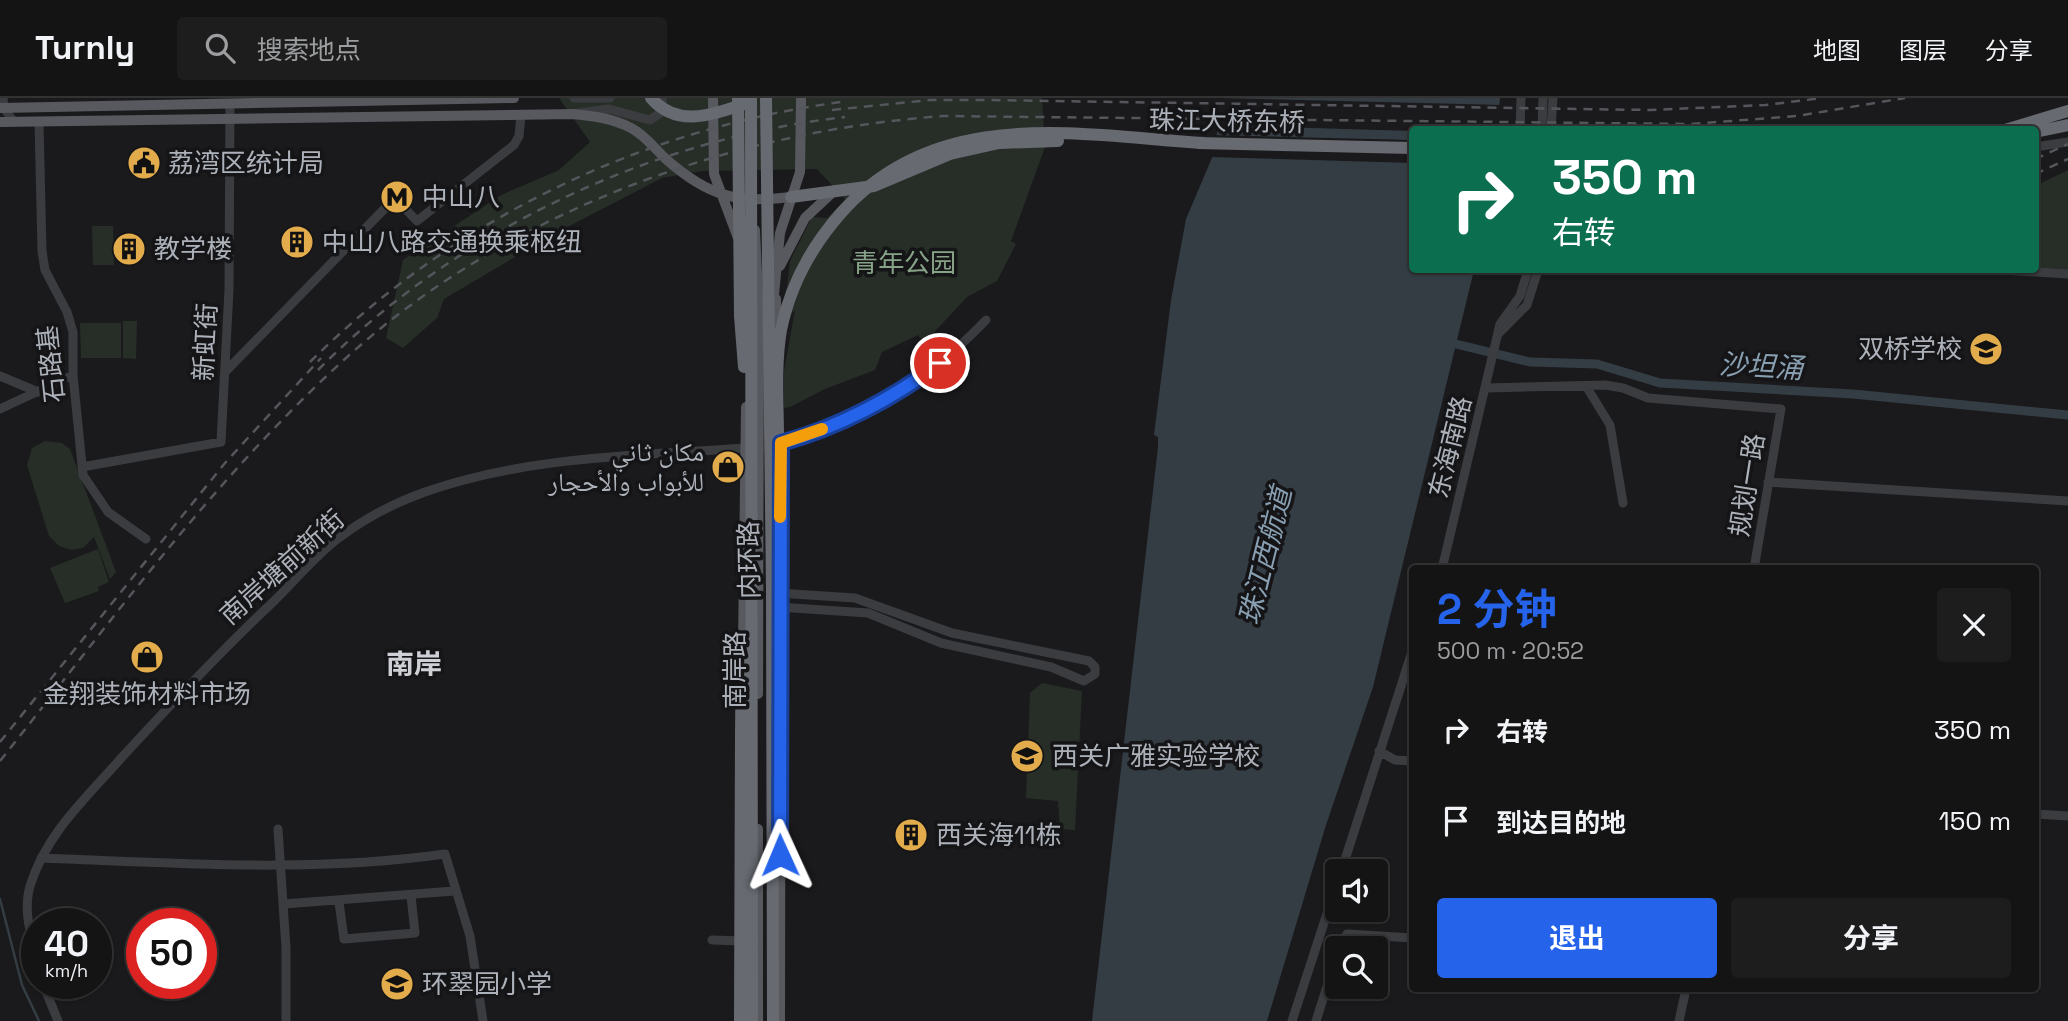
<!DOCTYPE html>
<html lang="zh">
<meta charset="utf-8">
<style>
body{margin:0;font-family:"Space Grotesk","Noto Naskh Arabic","Noto Sans SC",sans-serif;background:#1d1d1e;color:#f1f3f6;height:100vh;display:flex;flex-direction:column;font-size:26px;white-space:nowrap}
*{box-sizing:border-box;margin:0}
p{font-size:23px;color:#9d9ea0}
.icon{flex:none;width:38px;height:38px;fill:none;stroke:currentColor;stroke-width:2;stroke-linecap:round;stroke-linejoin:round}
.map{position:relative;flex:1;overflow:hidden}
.details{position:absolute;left:1409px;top:467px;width:630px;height:427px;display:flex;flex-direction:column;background:#141415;border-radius:7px;box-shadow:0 2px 5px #0004,0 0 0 2px #333334}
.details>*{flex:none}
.hud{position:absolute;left:1409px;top:28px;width:630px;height:147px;border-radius:7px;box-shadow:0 2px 5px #0004,0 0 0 2px #333334;background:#0b6e4f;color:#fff;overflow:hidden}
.buttons{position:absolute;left:1325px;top:761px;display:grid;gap:14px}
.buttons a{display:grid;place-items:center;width:63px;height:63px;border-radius:7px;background:#141415;box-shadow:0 2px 5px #0004,0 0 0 2px #333334;font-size:35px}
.speed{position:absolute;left:21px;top:810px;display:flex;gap:14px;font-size:35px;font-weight:700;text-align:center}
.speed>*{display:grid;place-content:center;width:91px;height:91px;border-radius:50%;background:#141415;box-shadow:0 2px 5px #0004,0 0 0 2px #333334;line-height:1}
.speed small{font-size:18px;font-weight:400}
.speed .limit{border:10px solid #d22;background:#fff;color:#111}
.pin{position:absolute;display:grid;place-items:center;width:60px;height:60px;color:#fff;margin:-30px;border:4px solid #fff;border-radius:50%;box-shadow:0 2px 7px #0007}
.me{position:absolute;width:77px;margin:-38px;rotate:359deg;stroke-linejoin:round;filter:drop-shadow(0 0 5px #0008)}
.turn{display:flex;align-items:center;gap:24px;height:147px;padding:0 28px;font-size:32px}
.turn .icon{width:91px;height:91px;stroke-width:2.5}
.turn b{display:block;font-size:49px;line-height:60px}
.round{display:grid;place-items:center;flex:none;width:74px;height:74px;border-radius:7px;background:#1d1d1e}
.headline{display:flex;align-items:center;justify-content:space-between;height:119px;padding:0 28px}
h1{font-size:42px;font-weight:700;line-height:52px;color:#2563eb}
.primary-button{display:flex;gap:14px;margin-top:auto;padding:14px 28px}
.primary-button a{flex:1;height:80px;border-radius:7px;background:#2563eb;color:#fff;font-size:28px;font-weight:700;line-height:80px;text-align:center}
.primary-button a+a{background:#1d1d1e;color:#f1f3f6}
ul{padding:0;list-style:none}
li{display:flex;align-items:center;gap:21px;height:91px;padding:0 28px}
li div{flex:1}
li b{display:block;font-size:26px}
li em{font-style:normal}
header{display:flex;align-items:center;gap:42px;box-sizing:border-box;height:98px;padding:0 35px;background:#141415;border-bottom:2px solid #333334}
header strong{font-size:33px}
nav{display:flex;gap:38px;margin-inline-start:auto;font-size:24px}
.search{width:490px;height:63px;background:#1d1d1e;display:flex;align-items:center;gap:18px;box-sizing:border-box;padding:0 24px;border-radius:7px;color:#9d9ea0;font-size:26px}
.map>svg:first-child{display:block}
.green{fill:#262e27}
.water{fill:#343d44}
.pier{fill:#1a1a1c}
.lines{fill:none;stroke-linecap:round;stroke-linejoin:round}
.stream{stroke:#343d44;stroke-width:2.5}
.canal{stroke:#343d44;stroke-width:9}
.minor{stroke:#3b3c40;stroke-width:9}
.major{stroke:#57595f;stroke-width:10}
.highway{stroke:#676a71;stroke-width:12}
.rail{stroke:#54565b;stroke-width:2.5;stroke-dasharray:9 7;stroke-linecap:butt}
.highway-bridge{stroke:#676a71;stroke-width:12}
.route-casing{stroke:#184099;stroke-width:18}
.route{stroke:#2563eb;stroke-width:12}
.slow{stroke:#f59e0b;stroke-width:12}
.labels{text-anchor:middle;stroke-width:7;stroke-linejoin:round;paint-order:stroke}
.street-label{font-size:26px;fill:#adb2ba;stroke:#151517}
.poi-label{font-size:26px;fill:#adb2ba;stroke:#151517;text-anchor:start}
.park-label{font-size:26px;fill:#86a387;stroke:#151517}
.water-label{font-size:28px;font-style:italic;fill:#889fb1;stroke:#151517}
.neighbourhood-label{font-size:28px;font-weight:bold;fill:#ced0d6;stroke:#151517}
</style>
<header>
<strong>Turnly</strong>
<div class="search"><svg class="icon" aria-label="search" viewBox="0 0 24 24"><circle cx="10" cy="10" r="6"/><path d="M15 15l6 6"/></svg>搜索地点</div>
<nav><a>地图</a><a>图层</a><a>分享</a></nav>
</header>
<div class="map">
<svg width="2068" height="923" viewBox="0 0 2068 923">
<rect width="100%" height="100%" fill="#1a1a1c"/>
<!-- green -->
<path class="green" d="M 559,0 L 1042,0 L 1045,49 L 1011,143 L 1016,146 L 997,183 L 967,199 L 924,245 L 918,237 L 882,254 L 875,272 L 825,291 L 790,309 L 784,310 L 784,273 L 795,212 L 783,224 L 790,163 L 812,119 L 827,120 L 846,102 L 817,71 L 702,73 L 662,80 L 552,137 L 444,201 L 437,220 L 403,250 L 386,240 L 403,162 L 501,97 L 559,72 L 590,44 Z
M 2068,72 L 2068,173 L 2035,171 L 2035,88 Z
M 92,128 L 113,128 L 114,167 L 93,167 Z
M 123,223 L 137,223 L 136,261 L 123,260 Z
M 80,225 L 121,225 L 121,260 L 81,260 Z
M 45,343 L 62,345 L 70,351 L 116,474 L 110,481 L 94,439 L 83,450 L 71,452 L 59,448 L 49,438 L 27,367 L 32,350 Z
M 98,451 L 109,484 L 98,489 L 99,493 L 65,505 L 50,470 Z
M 1042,585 L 1082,593 L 1075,732 L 1060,731 L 1058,703 L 1026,700 L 1030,595 Z"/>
<!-- water -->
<path class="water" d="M 1222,0 L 1500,0 L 1497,31 L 1412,32 L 1412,172 L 1474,172 L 1373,589 L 1326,727 L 1267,923 L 1092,923 L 1158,349 L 1158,339 L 1154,337 L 1171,202 L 1186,121 L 1214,55 Z"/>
<!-- pier -->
<path class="pier" d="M 1219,0 L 1503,7 L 1501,32 L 1412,33 L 1215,27 Z
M 1213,37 L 1412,42 L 1412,65 L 1209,59 Z"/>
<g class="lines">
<!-- stream -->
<path class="stream" d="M 0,801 L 22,887 L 39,923"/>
<!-- canal -->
<path class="canal" d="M 1456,246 L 1530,264 L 1597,266 L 1660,285 L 1853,296 L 2068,317"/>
<!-- minor -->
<path class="minor" d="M 3,0 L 4,10 L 14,24
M 574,0 L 610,0
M 578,15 L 609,11 L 650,22 L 663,13 L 662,0
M 39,24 L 42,153 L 45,172 L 67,214 L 73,234 L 73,277 L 83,377 L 108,414 L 146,441
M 1520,32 L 1521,0
M 1542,32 L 1543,0
M 1551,32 L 1553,0
M 2035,49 L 2068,44
M 2003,172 L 2068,176
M 1498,236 L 1527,207 L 1538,172
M 225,274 L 395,100 L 417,123 L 514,47 L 519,38 L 521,17
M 0,278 L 38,294
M 1586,288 L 1610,327 L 1623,405
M 1486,290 L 1605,287 L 1623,290 L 1648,300 L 1781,311 L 1754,471
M 0,311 L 73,277
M 781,345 C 858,324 931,280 986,222
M 82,369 L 221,344 L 229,192 L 230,6
M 1768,384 L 2068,403
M 1442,471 L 1500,226 L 1520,198 L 1528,172
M 778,509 L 868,515 L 941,545 L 1051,569 L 1084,583 L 1095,576 L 1095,569 L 1089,563 L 952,535 L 855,500 L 778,495
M 1379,653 L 1395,662 L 1412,663
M 2035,716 L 2068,718
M 278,731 L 286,850 L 286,923
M 41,760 C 177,765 310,775 445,756 L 470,838 L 483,923
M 1341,774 L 1412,554
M 339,804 L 344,841 L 415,835 L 411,798
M 284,806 L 454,793
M 712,842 L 744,843
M 1339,850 L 1347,836 L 1412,840
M 37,863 C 31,837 22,811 31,785 C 48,733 89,697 124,657 C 172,605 220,554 272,505 C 294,484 312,461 336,442 C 362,422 394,405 425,394 C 527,358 637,358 744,350
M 43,886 L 58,923
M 1292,923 L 1337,785
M 1316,923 L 1337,857
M 1679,923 L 1686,891"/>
<!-- major -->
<path class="major" d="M 713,0 L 714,76 L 738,140
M 0,10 L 514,0
M 0,24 L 573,16 C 593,18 612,20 631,30 C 645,37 655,51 667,62 C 708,98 737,106 791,99
M 755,132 L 759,219 L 758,596
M 780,168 L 805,120 L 835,92
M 776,201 L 777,237
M 773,207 L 780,135 L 800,74 L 801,0
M 743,548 L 746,309
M 758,731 L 758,923
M 780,923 L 781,351"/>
<!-- highway -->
<path class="highway" d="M 2005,32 L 2068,13
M 2035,34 L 2068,27
M 791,99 L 874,88 L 950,56 L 999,45
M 741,636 L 742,542"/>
<!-- rail -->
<path class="rail" d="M 832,12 L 930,2 L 987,2 L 1649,12 L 1766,7 L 1822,0
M 2035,61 L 2068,46
M 2035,76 L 2068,61
M 310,264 C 453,122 640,31 841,4
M 318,272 C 456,133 650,41 845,19
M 0,644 L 225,365 L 321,260
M 0,663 C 110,525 215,379 346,260 C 507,114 729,33 944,18 L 1691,26 L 1797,18 L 1905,0"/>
<!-- highway-bridge -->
<path class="highway-bridge" d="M 651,0 C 677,30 711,17 744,6
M 738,0 L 740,218 L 744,269
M 751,0 L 752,923
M 766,0 L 772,491 L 773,923
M 999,45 L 1058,43
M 1198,45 L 1412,50
M 778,359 C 779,317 774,273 781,232 C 790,188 811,149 841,115 C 937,7 1076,37 1204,45
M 740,923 L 741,636"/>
</g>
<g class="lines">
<defs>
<path id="route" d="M 780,757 L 781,345 C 837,330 894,300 940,265"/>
</defs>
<!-- route casing -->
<use href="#route" class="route-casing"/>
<!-- route -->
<use href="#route" class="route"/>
<!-- slow -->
<path class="slow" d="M 780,419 L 781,345 L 822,331"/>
</g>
<!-- icons -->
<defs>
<symbol id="civic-disc" viewBox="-11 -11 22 22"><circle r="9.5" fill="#e2ab4b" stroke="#151517"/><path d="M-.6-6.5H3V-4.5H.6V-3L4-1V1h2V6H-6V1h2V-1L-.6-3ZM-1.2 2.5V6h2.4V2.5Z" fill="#111"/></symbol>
<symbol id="metro-disc" viewBox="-11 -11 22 22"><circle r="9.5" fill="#e2ab4b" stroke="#151517"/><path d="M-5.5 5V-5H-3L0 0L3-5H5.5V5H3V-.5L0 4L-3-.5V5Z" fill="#111"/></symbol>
<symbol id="building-disc" viewBox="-11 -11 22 22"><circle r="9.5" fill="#e2ab4b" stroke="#151517"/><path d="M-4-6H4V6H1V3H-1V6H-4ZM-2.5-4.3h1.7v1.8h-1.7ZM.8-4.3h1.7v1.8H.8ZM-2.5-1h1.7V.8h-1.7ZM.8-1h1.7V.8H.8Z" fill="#111"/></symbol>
<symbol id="school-disc" viewBox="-11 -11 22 22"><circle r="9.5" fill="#e2ab4b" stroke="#151517"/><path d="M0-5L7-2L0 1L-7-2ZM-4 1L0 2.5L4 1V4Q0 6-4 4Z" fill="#111"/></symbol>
<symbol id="shop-disc" viewBox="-11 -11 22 22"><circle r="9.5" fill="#e2ab4b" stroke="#151517"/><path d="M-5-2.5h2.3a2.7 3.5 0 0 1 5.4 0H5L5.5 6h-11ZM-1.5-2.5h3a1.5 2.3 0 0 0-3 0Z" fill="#111"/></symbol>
</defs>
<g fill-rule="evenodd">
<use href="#civic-disc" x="125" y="46" width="38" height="38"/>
<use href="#metro-disc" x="378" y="80" width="38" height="38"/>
<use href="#building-disc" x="278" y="125" width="38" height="38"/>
<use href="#building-disc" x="110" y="132" width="38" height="38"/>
<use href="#school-disc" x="1967" y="232" width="38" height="38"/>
<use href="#shop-disc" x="709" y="350" width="38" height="38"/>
<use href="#shop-disc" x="128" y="540" width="38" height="38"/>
<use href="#school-disc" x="1008" y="639" width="38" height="38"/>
<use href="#building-disc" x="892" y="718" width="38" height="38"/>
<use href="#school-disc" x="378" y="867" width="38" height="38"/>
</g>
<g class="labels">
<!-- street labels -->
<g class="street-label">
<text transform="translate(1227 23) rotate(1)" y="9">珠江大桥东桥</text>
<text transform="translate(205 244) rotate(-87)" y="9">新虹街</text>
<text transform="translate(51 266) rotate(-96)" y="9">石路基</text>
<text transform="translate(1450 349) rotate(-76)" y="9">东海南路</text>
<text transform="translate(1747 387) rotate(-81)" y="9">规划一路</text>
<text transform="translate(749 462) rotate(-91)" y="9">内环路</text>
<text transform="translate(282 469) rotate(-42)" y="9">南岸塘前新街</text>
<text transform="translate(735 572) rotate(-90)" y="9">南岸路</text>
</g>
<!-- poi labels -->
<g class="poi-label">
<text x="168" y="74">荔湾区统计局</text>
<text x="422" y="108">中山八</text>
<text x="322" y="153">中山八路交通换乘枢纽</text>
<text x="154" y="160">教学楼</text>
<text x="1962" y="260" text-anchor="end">双桥学校</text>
<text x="704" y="363" text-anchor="end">مكان ثاني<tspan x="704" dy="30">للأبواب والأحجار</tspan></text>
<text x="147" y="605" text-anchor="middle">金翔装饰材料市场</text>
<text x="1052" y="667">西关广雅实验学校</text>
<text x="936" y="746">西关海11栋</text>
<text x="422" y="895">环翠园小学</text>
</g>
<!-- park labels -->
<g class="park-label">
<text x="904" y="174">青年公园</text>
</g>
<!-- water labels -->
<g class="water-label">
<text transform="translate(1761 268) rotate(3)" y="10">沙坦涌</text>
<text transform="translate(1265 458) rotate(-76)" y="10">珠江西航道</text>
</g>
<!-- neighbourhood labels -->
<g class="neighbourhood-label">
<text x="414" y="576">南岸</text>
</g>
</g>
</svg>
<div class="buttons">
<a><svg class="icon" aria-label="sound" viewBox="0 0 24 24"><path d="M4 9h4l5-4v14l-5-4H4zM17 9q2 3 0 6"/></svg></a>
<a><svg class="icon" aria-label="search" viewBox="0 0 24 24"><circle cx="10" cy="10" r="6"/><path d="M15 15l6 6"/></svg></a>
</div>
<div class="speed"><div>40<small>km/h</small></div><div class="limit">50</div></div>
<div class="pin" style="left:940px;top:265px;background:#d93025"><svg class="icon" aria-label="arrive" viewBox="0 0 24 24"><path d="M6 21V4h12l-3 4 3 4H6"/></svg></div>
<svg class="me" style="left:780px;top:757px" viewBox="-20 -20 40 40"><path d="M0-17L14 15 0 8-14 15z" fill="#2563eb" stroke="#fff" stroke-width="4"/></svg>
<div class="hud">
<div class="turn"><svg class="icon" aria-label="right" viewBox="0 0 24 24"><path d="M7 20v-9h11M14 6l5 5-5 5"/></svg><div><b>350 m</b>右转</div></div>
</div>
<section class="details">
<div class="headline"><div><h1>2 分钟</h1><p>500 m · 20:52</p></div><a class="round"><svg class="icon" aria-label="close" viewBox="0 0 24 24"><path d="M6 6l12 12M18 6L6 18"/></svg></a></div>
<ul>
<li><svg class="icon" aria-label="right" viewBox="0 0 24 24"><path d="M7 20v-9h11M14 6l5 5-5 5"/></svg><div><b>右转</b></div><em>350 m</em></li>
<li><svg class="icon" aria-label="arrive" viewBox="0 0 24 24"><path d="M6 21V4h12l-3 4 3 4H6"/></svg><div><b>到达目的地</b></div><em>150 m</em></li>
</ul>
<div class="primary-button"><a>退出</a><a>分享</a></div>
</section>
</div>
